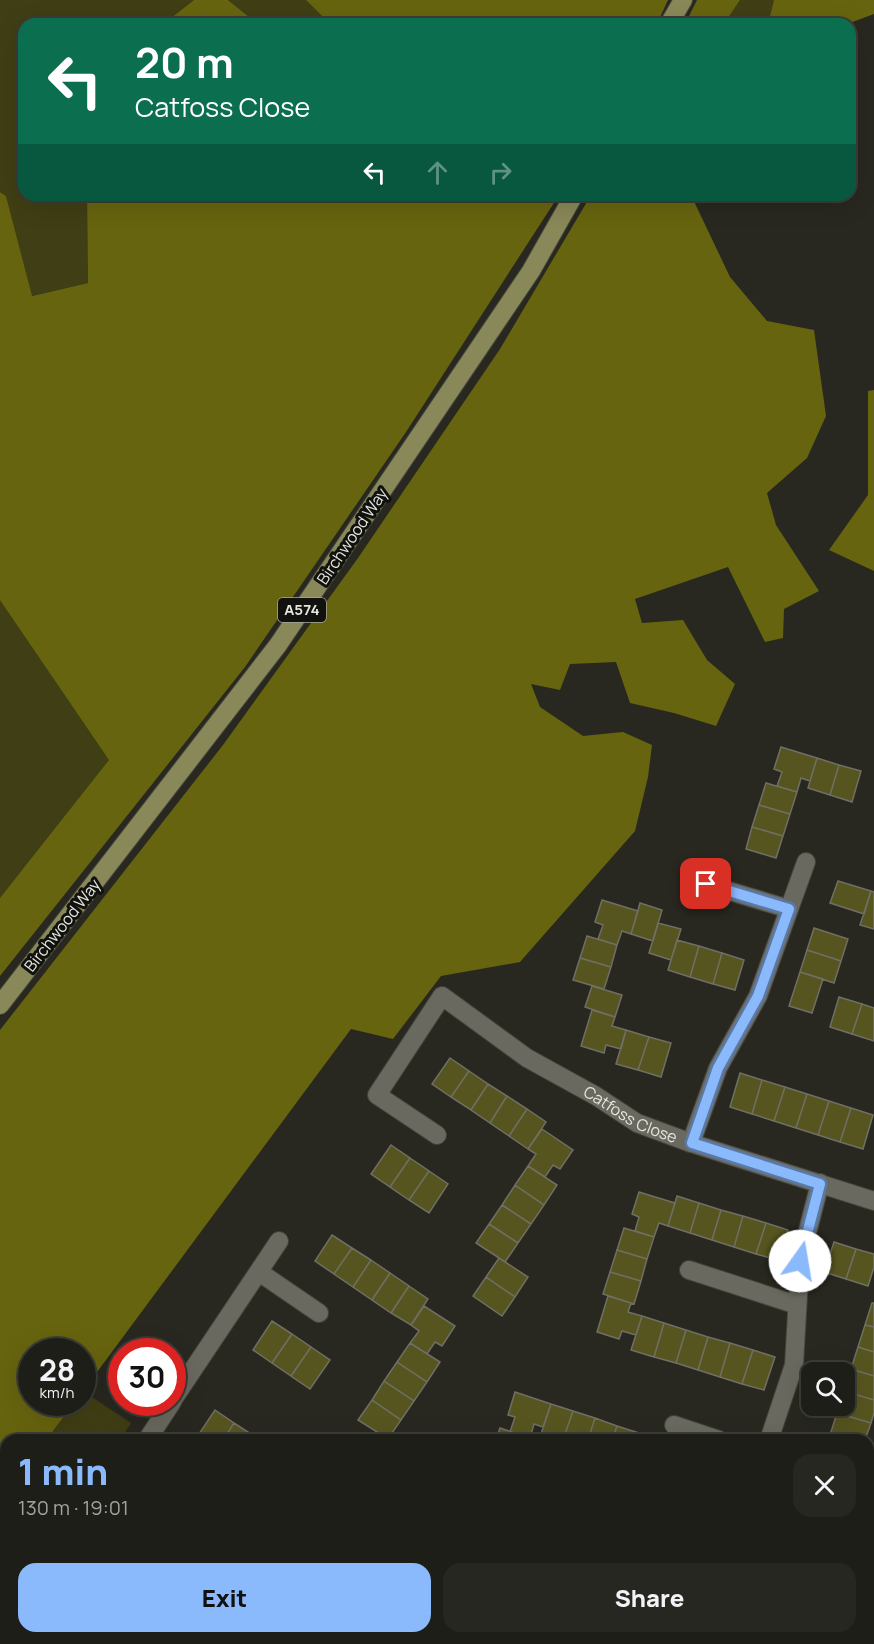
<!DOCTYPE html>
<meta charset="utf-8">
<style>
body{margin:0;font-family:Manrope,sans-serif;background:#262721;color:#f1f3f6;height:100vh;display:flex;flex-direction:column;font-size:22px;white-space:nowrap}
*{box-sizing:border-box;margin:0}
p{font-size:20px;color:#a1a2a2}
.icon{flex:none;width:33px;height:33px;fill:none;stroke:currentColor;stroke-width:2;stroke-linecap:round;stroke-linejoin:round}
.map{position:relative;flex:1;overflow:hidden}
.drawer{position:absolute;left:0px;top:1434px;width:874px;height:210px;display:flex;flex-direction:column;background:#1e1e18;border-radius:18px 18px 0 0;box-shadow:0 6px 24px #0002,0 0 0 2px #3c3c37}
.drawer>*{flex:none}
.banner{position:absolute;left:18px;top:18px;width:838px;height:183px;border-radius:18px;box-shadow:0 6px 24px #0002,0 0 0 2px #3c3c37;background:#0b6e4f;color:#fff;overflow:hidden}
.tools{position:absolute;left:801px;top:1362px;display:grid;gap:12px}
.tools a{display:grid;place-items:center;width:54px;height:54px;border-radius:12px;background:#1e1e18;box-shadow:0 6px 24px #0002,0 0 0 2px #3c3c37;font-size:30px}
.speed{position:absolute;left:18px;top:1338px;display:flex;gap:12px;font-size:30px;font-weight:700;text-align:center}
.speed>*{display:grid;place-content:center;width:78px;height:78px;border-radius:50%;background:#1e1e18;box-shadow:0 6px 24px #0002,0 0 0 2px #3c3c37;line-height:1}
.speed small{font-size:15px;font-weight:400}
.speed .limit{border:9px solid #d22;background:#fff;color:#111}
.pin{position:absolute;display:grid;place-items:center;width:51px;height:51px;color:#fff;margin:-26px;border-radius:12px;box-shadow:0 3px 9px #0006}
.me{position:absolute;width:66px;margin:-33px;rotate:13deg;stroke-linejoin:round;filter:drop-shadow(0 0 4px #0008)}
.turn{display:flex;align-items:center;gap:21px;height:126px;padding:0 18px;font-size:27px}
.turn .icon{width:78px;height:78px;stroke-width:2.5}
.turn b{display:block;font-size:42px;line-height:51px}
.lanes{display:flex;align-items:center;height:57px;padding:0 18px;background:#0003;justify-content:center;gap:30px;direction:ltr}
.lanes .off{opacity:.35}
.round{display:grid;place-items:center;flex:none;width:63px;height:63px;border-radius:18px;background:#262721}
.head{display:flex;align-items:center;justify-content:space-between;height:102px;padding:0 18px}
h1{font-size:36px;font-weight:800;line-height:45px;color:#8bbafc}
.button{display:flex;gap:12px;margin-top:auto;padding:12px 18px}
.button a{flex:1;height:69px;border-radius:18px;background:#8bbafc;color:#111;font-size:24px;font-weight:800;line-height:69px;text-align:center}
.button a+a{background:#262721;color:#f1f3f6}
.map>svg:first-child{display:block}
.green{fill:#3f3e14}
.forest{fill:#67640f}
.building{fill:#57551f;stroke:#6f6f65;stroke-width:1.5}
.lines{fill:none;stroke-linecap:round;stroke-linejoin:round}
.minor-casing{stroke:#44443d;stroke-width:20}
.major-casing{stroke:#44443d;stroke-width:20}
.minor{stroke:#69695f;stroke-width:18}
.major{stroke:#898858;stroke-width:18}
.route-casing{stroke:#5a79a4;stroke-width:15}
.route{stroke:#8bbafc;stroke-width:10}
.labels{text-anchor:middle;stroke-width:6;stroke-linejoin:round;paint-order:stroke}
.shield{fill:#11110d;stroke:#a6a6a1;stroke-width:1.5}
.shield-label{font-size:15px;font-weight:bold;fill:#e6e6e0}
.street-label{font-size:16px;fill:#e6e6e0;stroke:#11110d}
</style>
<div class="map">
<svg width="874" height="1644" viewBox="0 0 874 1644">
<rect width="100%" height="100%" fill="#282820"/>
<!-- green -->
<path class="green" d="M 0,0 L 194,0 L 162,24 L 24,24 L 24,195 L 87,195 L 88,283 L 31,296 L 6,196 L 0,192 Z
M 228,0 L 306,0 L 324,18 L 318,24 L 258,24 Z
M 740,0 L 774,0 L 768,24 L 724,24 Z
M 0,575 L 120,757 L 0,908 Z
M 83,1391 L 131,1423 L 120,1440 L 28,1440 L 53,1403 L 82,1402 Z"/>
<!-- forest -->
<path class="forest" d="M 194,0 L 228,0 L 258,24 L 163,24 Z
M 306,0 L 668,0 L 657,24 L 318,24 L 324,18 Z
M 697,0 L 740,0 L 724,24 L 685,24 Z
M 774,0 L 874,0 L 874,14 L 847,24 L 768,24 Z
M 0,192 L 6,196 L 32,296 L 88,283 L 87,195 L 559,195 L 406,432 L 245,667 L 0,976 L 0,898 L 109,760 L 0,600 Z
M 591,195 L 691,195 L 730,277 L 767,321 L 814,330 L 826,416 L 807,458 L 767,493 L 776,525 L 819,591 L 784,609 L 783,638 L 765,642 L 728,567 L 635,599 L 642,623 L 683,620 L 707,660 L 735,684 L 716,726 L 674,713 L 630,703 L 616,662 L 570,664 L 560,690 L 531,684 L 540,707 L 583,736 L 623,732 L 652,745 L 648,777 L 635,831 L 520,962 L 441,976 L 393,1039 L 351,1029 L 83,1391 L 82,1352 L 32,1352 L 32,1402 L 74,1403 L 46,1440 L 6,1440 L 6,1494 L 0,1502 L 0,1030 L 223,745 L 358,558 L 500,349 Z
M 874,390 L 874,571 L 829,550 L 868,495 L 868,391 Z"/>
<!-- building -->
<path class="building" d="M 781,747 L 817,758 L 810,781 L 801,778 L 797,792 L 777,786 L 782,772 L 774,769 Z
M 817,758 L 839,765 L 830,795 L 808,788 Z
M 839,765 L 861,771 L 852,802 L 830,795 Z
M 766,783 L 797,792 L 790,814 L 759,805 Z
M 759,805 L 790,814 L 783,836 L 752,827 Z
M 752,827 L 783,836 L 776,858 L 746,849 Z
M 838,881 L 871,891 L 864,914 L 830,903 Z
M 871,891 L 874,892 L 874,929 L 860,925 Z
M 602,900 L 638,911 L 631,934 L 622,931 L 617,945 L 598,939 L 603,925 L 595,922 Z
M 640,903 L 662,910 L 653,941 L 631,934 Z
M 658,923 L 681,929 L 671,960 L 649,953 Z
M 814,928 L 848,939 L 841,961 L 807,950 Z
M 587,936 L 617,945 L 611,967 L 580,958 Z
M 677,940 L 699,946 L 690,977 L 668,970 Z
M 699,946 L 722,953 L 713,984 L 690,977 Z
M 807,950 L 841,961 L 834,983 L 800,972 Z
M 722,953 L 744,960 L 735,990 L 713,984 Z
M 580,958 L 611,967 L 604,989 L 573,980 Z
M 800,972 L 823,979 L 812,1013 L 789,1006 Z
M 592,986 L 622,995 L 615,1017 L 585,1007 Z
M 839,997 L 862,1004 L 852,1034 L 830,1027 Z
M 862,1004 L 874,1008 L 874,1041 L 852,1034 Z
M 592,1010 L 615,1017 L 612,1026 L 626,1030 L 621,1049 L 606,1045 L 604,1053 L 581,1046 Z
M 626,1030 L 649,1037 L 638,1070 L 616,1064 Z
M 649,1037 L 671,1043 L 661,1077 L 638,1070 Z
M 450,1058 L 469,1071 L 451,1097 L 432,1084 Z
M 469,1071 L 488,1084 L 471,1110 L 451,1097 Z
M 740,1073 L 762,1080 L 752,1114 L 730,1107 Z
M 762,1080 L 785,1087 L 774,1121 L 752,1114 Z
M 488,1084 L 507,1096 L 490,1123 L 471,1110 Z
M 785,1087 L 807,1094 L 796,1128 L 774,1121 Z
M 807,1094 L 829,1101 L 818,1135 L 796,1128 Z
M 507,1096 L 527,1109 L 509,1136 L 490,1123 Z
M 829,1101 L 851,1108 L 840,1142 L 818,1135 Z
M 851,1108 L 873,1115 L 863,1149 L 840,1142 Z
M 527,1109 L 546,1122 L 528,1149 L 509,1136 Z
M 542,1129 L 573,1150 L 560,1169 L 553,1165 L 545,1177 L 528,1166 L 536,1154 L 528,1149 Z
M 391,1145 L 410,1158 L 390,1187 L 371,1174 Z
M 410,1158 L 429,1171 L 409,1200 L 390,1187 Z
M 528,1166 L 557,1185 L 544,1205 L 515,1185 Z
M 429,1171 L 448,1184 L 429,1213 L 409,1200 Z
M 515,1185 L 544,1205 L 531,1224 L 502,1205 Z
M 639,1192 L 675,1203 L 668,1226 L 659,1223 L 654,1237 L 635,1231 L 639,1217 L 632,1214 Z
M 677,1196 L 699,1203 L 690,1233 L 668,1226 Z
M 699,1203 L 721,1210 L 712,1240 L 690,1233 Z
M 502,1205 L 531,1224 L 518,1243 L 489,1224 Z
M 721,1210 L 743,1216 L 734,1247 L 712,1240 Z
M 743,1216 L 766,1223 L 756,1254 L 734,1247 Z
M 766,1223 L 788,1230 L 778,1260 L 756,1254 Z
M 489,1224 L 518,1243 L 505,1262 L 476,1243 Z
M 624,1228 L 654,1237 L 647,1259 L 617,1250 Z
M 332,1235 L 352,1248 L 334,1274 L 315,1261 Z
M 834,1242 L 856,1249 L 846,1279 L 824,1272 Z
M 352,1248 L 371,1260 L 353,1287 L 334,1274 Z
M 856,1249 L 874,1254 L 874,1267 L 868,1286 L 846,1279 Z
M 617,1250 L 647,1259 L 641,1281 L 610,1272 Z
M 499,1258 L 528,1277 L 515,1297 L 486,1277 Z
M 371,1260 L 390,1273 L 372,1300 L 353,1287 Z
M 610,1272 L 641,1281 L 634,1304 L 603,1294 Z
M 390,1273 L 409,1286 L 391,1313 L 372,1300 Z
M 486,1277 L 515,1297 L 502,1316 L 473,1296 Z
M 409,1286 L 428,1299 L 411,1325 L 391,1313 Z
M 608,1296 L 631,1303 L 628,1312 L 642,1316 L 636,1335 L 622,1331 L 619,1339 L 597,1332 Z
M 872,1303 L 874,1303 L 874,1327 L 865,1325 Z
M 424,1306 L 455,1326 L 442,1346 L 435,1342 L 427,1354 L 410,1343 L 419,1331 L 411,1325 Z
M 642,1316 L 664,1323 L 654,1357 L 631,1350 Z
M 272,1321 L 292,1334 L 272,1363 L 253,1350 Z
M 664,1323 L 686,1330 L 676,1363 L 654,1357 Z
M 865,1325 L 874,1327 L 874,1352 L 858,1347 Z
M 686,1330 L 708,1337 L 698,1370 L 676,1363 Z
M 292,1334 L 311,1347 L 291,1376 L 272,1363 Z
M 708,1337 L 730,1343 L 720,1377 L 698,1370 Z
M 410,1343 L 440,1362 L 427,1382 L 397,1362 Z
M 730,1343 L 753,1350 L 742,1384 L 720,1377 Z
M 311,1347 L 330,1360 L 310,1389 L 291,1376 Z
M 858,1347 L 874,1352 L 874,1376 L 851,1369 Z
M 753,1350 L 775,1357 L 764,1390 L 742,1384 Z
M 397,1362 L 427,1382 L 414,1401 L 384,1381 Z
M 851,1369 L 874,1376 L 874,1400 L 844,1391 Z
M 384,1381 L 414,1401 L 401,1420 L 372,1400 Z
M 844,1391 L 874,1400 L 874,1413 L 871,1423 L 837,1413 L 839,1406 L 844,1406 Z
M 515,1392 L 551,1404 L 543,1427 L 534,1424 L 530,1438 L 510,1432 L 515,1417 L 508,1415 Z
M 372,1400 L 401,1420 L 388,1439 L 358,1420 Z
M 551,1404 L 573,1411 L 563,1440 L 541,1434 Z
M 215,1410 L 234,1423 L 223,1440 L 202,1440 L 197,1437 Z
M 573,1411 L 595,1418 L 588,1440 L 563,1440 Z
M 837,1413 L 871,1423 L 865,1440 L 846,1440 L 830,1435 Z
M 595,1418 L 617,1426 L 612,1440 L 588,1440 Z
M 234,1423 L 254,1436 L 251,1440 L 223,1440 Z
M 617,1426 L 639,1433 L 636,1440 L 612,1440 Z
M 500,1428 L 530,1438 L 529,1440 L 496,1440 Z
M 90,1638 L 118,1638 L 114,1644 L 86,1644 Z
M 118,1638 L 134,1638 L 142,1643 L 114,1644 Z
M 375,1638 L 401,1638 L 399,1644 Z
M 635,1638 L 659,1638 L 657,1644 L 633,1644 Z
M 659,1638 L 684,1638 L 682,1644 L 657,1644 Z"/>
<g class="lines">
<defs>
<g id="minor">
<path d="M 706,884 L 789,909"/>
<path id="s1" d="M 437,1135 L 377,1095 L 442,996 L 527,1058 L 596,1096 L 637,1123 L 691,1143 L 874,1201"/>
<path d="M 691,1143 L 718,1068 L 758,996 L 806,862"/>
<path d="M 689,1270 L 797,1305"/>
<path d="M 259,1272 L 319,1313"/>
<path d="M 172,1401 L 279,1241"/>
<path d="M 674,1425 L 719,1440"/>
<path d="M 147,1440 L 172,1402"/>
<path d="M 769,1440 L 794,1365 L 800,1261 L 820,1183"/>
<path d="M 222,1638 L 231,1644"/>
<path d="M 13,1639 L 20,1644"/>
<path d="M 534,1644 L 535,1638"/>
<path d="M 869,1644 L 874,1630"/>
</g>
<path id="major" d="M 669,24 L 683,0
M 0,1005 L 278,645 L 531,271 L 574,195"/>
</defs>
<!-- minor casing -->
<use href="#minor" class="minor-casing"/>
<!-- major casing -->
<use href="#major" class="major-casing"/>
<!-- minor -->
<use href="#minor" class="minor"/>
<!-- major -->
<use href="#major" class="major"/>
</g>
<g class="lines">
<defs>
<path id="route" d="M 706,884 L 789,909 L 758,996 L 718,1068 L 692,1143 L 820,1184 L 800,1261"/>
</defs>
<!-- route casing -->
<use href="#route" class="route-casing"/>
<!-- route -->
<use href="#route" class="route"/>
</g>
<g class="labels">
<!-- shield labels -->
<rect class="shield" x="278" y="598" width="48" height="24" rx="4.5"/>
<g class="shield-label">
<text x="302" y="615">A574</text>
</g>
<!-- street labels -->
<g class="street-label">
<text transform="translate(352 536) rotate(-56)" y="6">Birchwood Way</text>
<text transform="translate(62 925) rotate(-52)" y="6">Birchwood Way</text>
<text dy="6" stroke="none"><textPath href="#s1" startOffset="414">Catfoss Close</textPath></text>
</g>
</g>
</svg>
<div class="tools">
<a><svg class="icon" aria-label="search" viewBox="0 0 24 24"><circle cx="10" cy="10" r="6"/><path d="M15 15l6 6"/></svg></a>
</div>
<div class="speed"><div>28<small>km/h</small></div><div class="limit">30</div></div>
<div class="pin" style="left:706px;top:884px;background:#d93025"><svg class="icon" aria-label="arrive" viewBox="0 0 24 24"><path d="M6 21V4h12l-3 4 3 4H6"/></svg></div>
<svg class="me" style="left:800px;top:1261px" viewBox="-20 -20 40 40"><circle r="19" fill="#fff"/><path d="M0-13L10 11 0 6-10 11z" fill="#8bbafc"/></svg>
<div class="banner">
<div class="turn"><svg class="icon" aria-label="left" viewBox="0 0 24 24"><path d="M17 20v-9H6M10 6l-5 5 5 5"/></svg><div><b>20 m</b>Catfoss Close</div></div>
<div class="lanes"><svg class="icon" aria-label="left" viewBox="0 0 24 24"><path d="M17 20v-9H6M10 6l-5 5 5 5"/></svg><svg class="icon off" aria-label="ahead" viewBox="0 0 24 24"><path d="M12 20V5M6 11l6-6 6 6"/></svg><svg class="icon off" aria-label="right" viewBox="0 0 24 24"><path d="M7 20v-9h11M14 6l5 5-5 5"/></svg></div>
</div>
<section class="drawer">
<div class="head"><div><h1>1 min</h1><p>130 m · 19:01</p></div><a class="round"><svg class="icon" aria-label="close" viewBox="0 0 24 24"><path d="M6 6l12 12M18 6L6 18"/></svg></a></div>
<div class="button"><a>Exit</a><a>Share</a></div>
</section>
</div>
